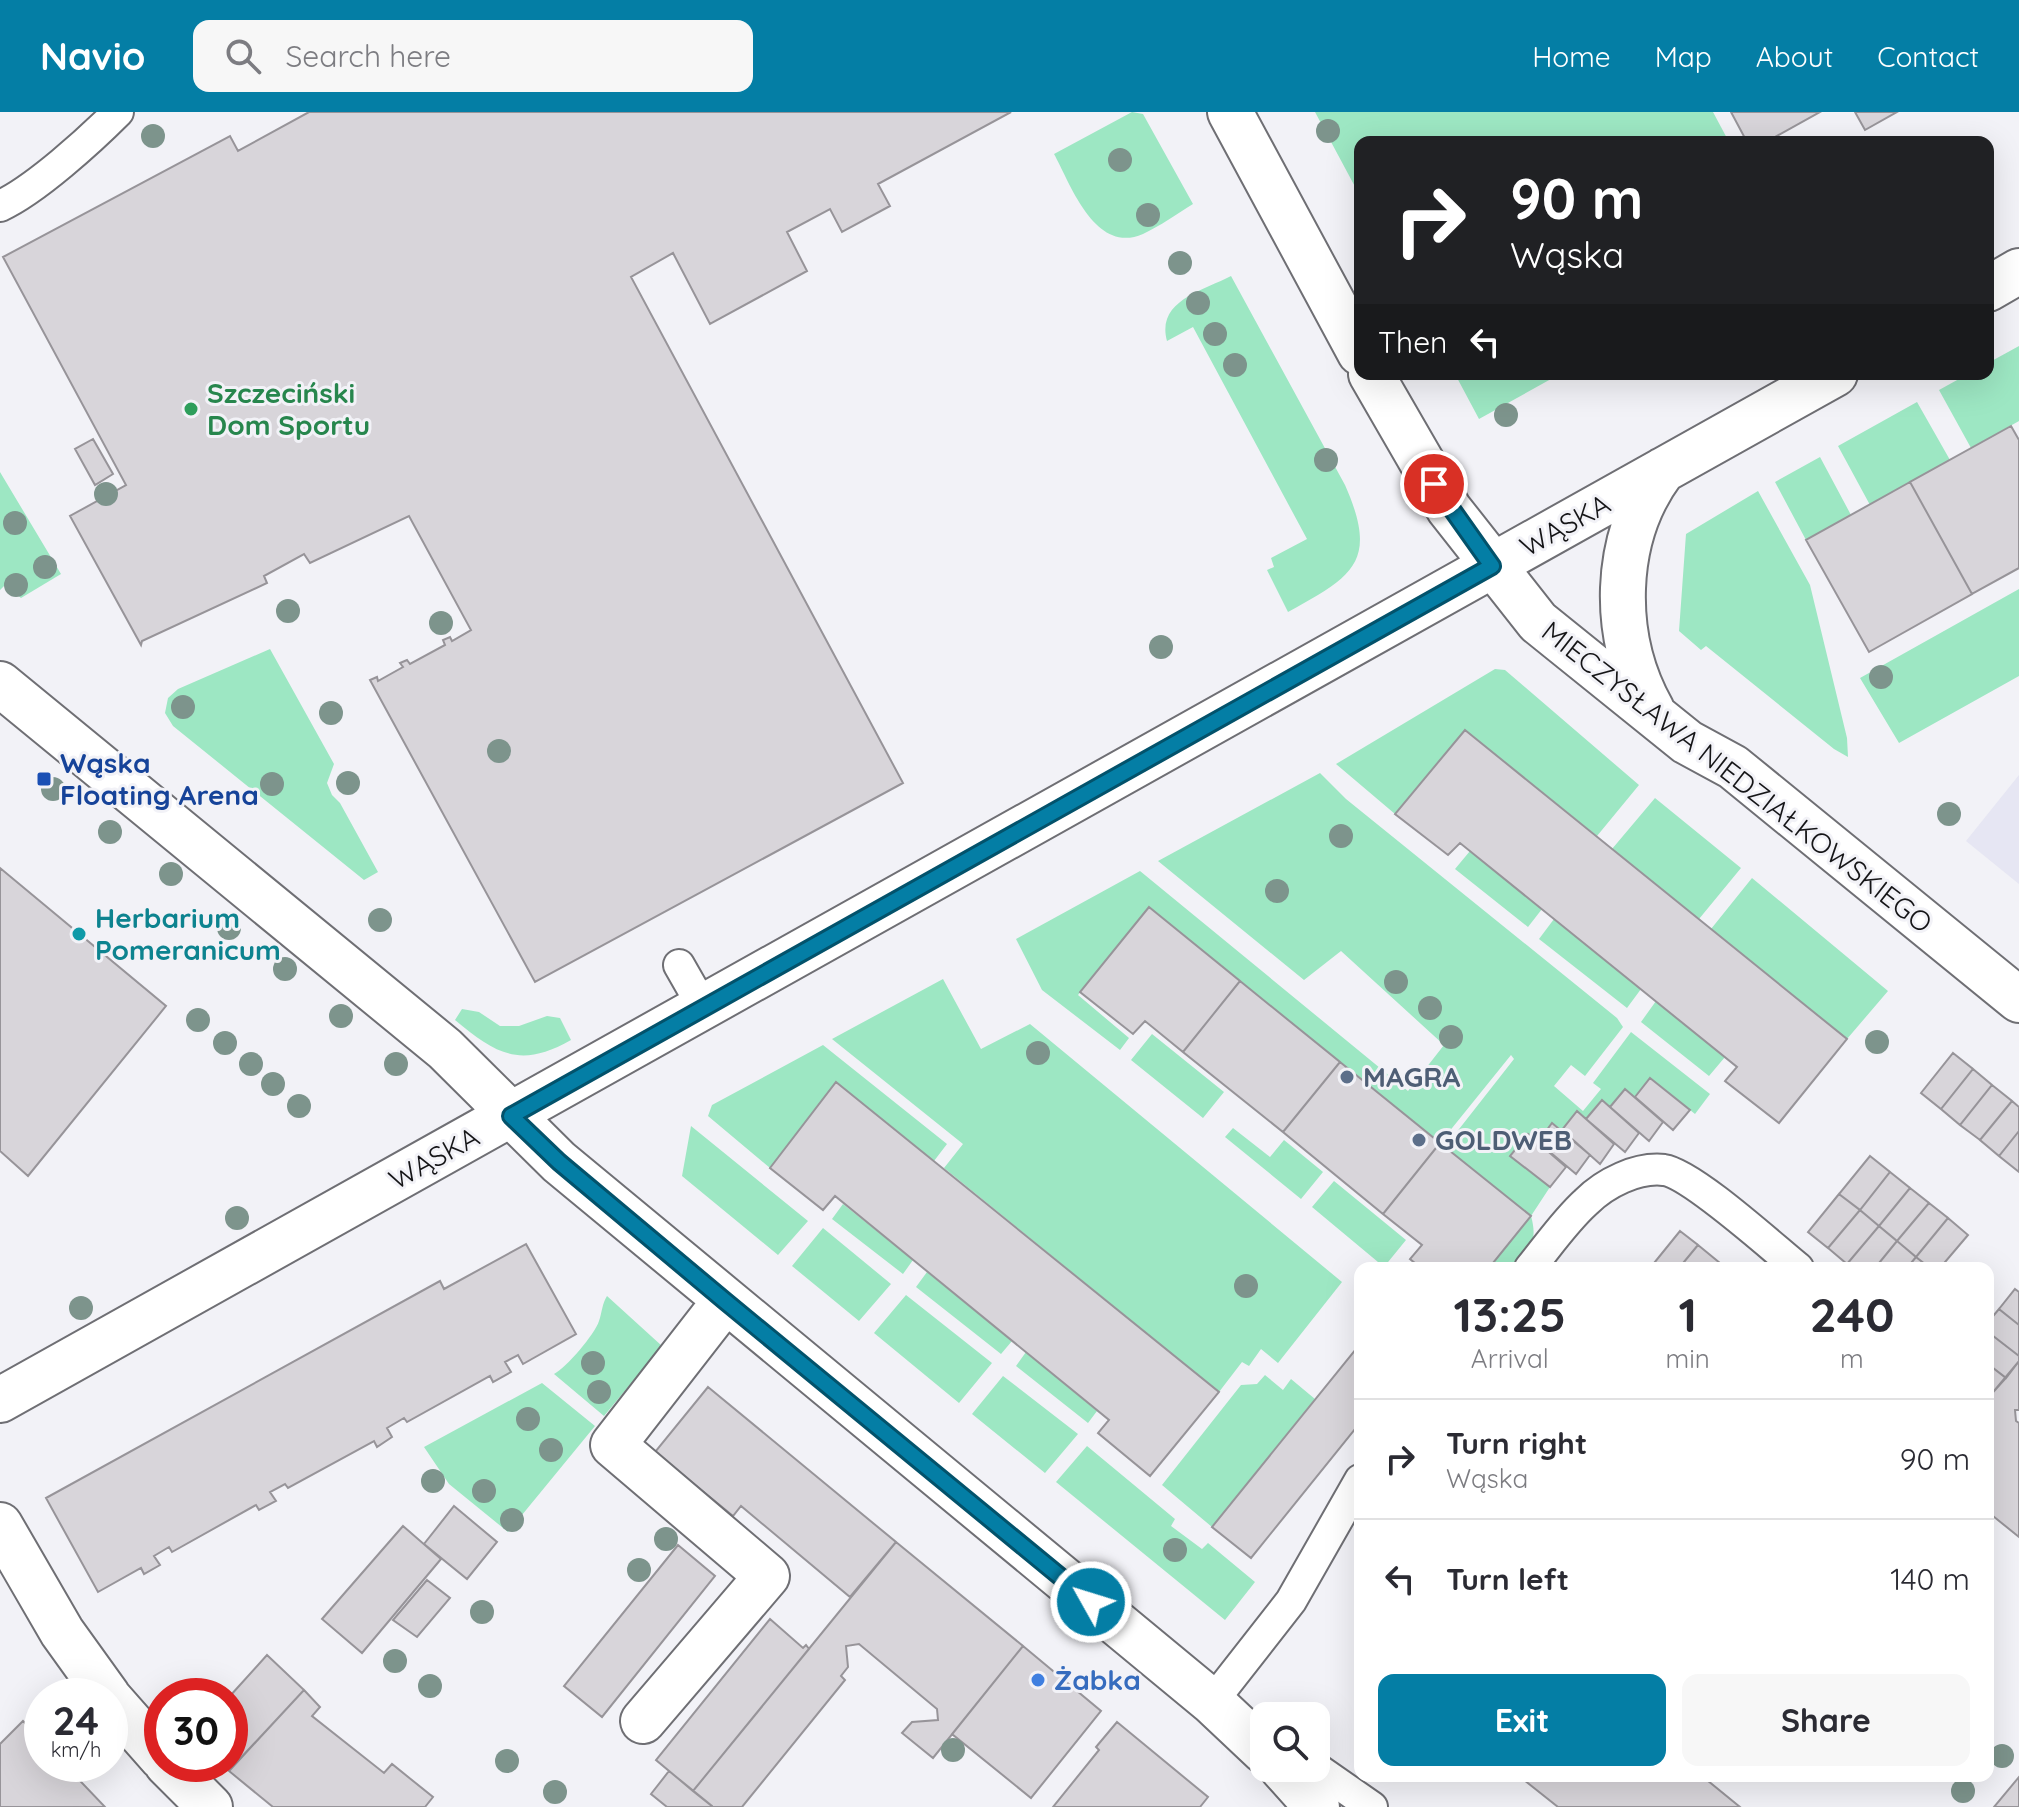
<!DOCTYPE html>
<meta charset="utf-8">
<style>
body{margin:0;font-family:Quicksand,sans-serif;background:#f7f7f7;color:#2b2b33;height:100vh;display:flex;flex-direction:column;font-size:30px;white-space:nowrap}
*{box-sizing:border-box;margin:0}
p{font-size:26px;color:#7c7c81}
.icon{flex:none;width:44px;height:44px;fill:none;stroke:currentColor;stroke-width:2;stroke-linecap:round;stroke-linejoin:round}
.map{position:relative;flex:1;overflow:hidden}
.panel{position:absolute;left:1354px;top:1150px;width:640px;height:520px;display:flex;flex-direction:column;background:#fff;border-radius:16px;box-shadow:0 8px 32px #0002}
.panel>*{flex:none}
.hud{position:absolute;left:1354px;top:24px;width:640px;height:244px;border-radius:16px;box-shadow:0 8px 32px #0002;background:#202124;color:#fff;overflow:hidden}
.buttons{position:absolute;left:1250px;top:1590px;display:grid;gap:16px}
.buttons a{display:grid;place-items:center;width:80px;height:80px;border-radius:16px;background:#fff;box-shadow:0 8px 32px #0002;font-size:40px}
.speed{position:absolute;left:24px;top:1566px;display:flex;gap:16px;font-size:40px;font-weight:700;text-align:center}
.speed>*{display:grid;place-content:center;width:104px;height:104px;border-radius:50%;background:#fff;box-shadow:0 8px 32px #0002;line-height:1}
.speed small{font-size:20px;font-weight:400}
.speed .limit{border:12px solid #d22;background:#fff;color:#111}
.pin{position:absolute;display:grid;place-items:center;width:68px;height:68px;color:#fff;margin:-34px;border:4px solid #fff;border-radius:50%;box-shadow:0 2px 8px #0007}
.me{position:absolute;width:88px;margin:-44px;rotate:309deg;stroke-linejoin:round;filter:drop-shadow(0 0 6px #0008)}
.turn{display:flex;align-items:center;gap:28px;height:168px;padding:0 24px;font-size:36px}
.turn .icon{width:104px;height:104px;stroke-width:2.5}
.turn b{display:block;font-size:56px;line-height:68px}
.then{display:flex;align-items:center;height:76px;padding:0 24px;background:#0003;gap:16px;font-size:30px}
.eta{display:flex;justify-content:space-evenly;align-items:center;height:136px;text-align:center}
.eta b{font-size:48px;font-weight:700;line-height:56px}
.primary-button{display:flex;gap:16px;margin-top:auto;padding:16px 24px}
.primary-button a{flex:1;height:92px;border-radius:16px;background:#047ea5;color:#fff;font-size:32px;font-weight:700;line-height:92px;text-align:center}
.primary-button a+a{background:#f7f7f7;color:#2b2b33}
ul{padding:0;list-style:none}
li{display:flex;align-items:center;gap:24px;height:120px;padding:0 24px;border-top:2px solid #e1e1e2}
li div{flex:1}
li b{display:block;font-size:30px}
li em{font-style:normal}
header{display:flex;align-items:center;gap:48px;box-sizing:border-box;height:112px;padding:0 40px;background:#047ea5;color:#fff}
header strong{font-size:38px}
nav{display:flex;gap:44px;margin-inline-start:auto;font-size:28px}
.search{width:560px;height:72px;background:#f7f7f7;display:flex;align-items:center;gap:20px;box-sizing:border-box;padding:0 28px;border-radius:16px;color:#7c7c81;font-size:30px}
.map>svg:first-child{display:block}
.built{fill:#e6e6f3}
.green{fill:#9de7c3}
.building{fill:#d8d5da;stroke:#979499;stroke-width:2}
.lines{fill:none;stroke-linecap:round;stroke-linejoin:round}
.service-casing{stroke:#6f6f74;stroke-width:34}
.minor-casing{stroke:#6f6f74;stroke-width:48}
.service{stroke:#fff;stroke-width:30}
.minor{stroke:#fff;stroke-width:44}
.tree{fill:#7d948c}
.route-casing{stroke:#03526b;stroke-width:20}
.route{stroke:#047ea5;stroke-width:14}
.leisure-dot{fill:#2e9e5b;stroke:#f2f2f7;stroke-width:3}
.transit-dot{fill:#1a4fb4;stroke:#f2f2f7;stroke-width:3}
.culture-dot{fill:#0f9aa8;stroke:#f2f2f7;stroke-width:3}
.service-dot{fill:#5c6f8a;stroke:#f2f2f7;stroke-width:3}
.shop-dot{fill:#3f7fe0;stroke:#f2f2f7;stroke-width:3}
.labels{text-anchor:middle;stroke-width:6;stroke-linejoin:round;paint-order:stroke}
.leisure-label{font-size:28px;font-weight:bold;fill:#27864d;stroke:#f2f2f7;text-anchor:start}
.street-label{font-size:28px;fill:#151517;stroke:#f2f2f7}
.transit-label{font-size:28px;font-weight:bold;fill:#164399;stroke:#f2f2f7;text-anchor:start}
.culture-label{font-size:28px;font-weight:bold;fill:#0d838f;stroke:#f2f2f7;text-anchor:start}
.service-label{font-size:28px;font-weight:bold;fill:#4e5e75;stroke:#f2f2f7;text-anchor:start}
.shop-label{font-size:28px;font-weight:bold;fill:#366cbe;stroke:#f2f2f7;text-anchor:start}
</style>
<header>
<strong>Navio</strong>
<div class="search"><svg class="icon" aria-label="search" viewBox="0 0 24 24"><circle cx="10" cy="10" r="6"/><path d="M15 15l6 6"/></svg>Search here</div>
<nav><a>Home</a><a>Map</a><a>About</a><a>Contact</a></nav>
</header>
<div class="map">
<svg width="2019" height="1695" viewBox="0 0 2019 1695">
<rect width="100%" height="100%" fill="#f2f2f7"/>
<!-- built -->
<path class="built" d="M 2019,663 L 2019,772 L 1966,729 Z"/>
<!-- green -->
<path class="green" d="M 1132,0 L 1143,2 L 1193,92 C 1177,102 1160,114 1143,122 C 1095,143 1071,73 1054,42 Z
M 1315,0 L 1713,0 L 1729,30 L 1360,30 L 1360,84 Z
M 1231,164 L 1345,373 C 1379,450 1353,464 1288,500 L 1267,458 L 1274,455 L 1271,446 L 1307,427 L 1193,215 L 1167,229 C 1156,189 1202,179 1231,164 Z
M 2019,234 L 2019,309 L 1971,336 L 1939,278 L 1968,262 L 1988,262 L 1988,251 Z
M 1455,262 L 1560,262 L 1479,307 Z
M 1917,290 L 1950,348 L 1870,393 L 1838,334 Z
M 1820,345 L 1851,403 L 1806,428 L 1775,370 Z
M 0,360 L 61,462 L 21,486 L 5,473 L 0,478 Z
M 1758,379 L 1810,473 L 1847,626 L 1848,645 L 1834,637 L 1706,534 L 1701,538 L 1679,519 L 1686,422 Z
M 2019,477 L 2019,564 L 1899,631 L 1860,566 Z
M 270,537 L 334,652 L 327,671 L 332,683 L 340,691 L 378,760 L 364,768 L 173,614 L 165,601 L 168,586 L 178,577 Z
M 1495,557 L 1505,558 L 1639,673 L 1597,724 L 1465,618 L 1395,702 L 1336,652 Z
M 1320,661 L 1346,687 L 1617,906 L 1623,915 L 1585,964 L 1571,953 L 1554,974 L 1583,999 L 1601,977 L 1593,971 L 1631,920 L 1710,982 L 1695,1002 L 1650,966 L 1635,985 L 1625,978 L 1610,995 L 1601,988 L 1586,1007 L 1577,1000 L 1562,1018 L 1552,1011 L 1538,1030 L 1528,1022 L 1510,1044 L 1550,1075 L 1531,1104 C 1538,1129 1530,1136 1517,1156 L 1489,1156 L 1530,1104 L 1445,1035 L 1514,947 L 1511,943 L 1440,1031 L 1149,796 L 1078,883 L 1129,926 L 1120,938 L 1042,878 L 1016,827 L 1140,759 L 1408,979 L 1444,933 L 1341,839 L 1304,868 L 1158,749 Z
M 1655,686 L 1741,756 L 1699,807 L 1612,737 Z
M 1470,739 L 1542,797 L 1528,815 L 1455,757 Z
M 1752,766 L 1888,879 L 1847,927 L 1711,817 Z
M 1554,807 L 1641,877 L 1627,896 L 1539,827 Z
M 943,867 L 981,937 L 1030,912 L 1342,1170 L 1278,1251 L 1261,1237 L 1249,1254 L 1242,1250 L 1219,1280 L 944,1056 L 963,1032 L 832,927 Z
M 1656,889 L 1725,945 L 1709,964 L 1641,910 Z
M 462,897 L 479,900 L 500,914 L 519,914 L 547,904 L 560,906 L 571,928 C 520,957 496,942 455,908 Z
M 1152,922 L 1224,980 L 1203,1006 L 1131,948 Z
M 823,933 L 947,1032 L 934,1049 L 836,970 L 770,1056 L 708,1004 L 712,993 Z
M 691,1014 L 808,1109 L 778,1143 L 682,1064 Z
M 1233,1016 L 1270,1045 L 1284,1028 L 1323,1060 L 1301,1087 L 1225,1025 Z
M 1334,1069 L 1406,1128 L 1384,1155 L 1312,1095 Z
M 843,1092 L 913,1148 L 903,1162 L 832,1107 Z
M 823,1116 L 891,1172 L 859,1209 L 792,1154 Z
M 927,1160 L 1012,1229 L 1001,1242 L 916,1175 Z
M 906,1183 L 992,1251 L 959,1291 L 874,1221 Z
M 607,1184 L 662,1234 L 604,1304 L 554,1262 C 566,1256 595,1222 599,1209 C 602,1200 602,1192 607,1184 Z
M 1026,1240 L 1097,1299 L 1088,1311 L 1016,1254 Z
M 1265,1263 L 1283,1278 L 1291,1267 L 1315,1287 L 1212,1415 L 1162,1373 L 1241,1273 L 1257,1272 Z
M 1003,1264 L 1078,1322 L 1045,1361 L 972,1302 Z
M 542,1271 L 595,1314 L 508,1420 L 449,1372 L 424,1335 Z
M 1087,1334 L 1175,1407 L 1171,1414 L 1202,1437 L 1208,1431 L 1255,1470 L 1225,1508 L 1056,1370 Z"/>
<!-- building -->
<path class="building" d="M 309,0 L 1011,0 L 878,72 L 890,94 L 842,120 L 830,97 L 787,120 L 807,159 L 710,212 L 673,141 L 631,165 L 903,671 L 535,870 L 370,568 L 377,565 L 378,569 L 403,555 L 400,551 L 407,548 L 410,552 L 445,533 L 443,528 L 450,525 L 452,529 L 471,518 L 409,404 L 310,451 L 304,442 L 264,464 L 267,471 L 142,529 L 141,533 L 70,404 L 126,373 L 3,145 L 230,24 L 238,39 Z
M 1731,0 L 1820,0 L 1766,30 L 1747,30 Z
M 1855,0 L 1897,0 L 1865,18 Z
M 2011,314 L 2019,328 L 2019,456 L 1972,482 L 1910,370 Z
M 93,327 L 113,362 L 95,373 L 75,337 Z
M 1910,370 L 1972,482 L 1869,540 L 1806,428 Z
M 1465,618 L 1847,927 L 1779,1011 L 1725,969 L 1737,955 L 1460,731 L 1448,743 L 1395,702 Z
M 0,756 L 166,894 L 28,1064 L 0,1039 Z
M 1149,795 L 1240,869 L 1183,940 L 1145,909 L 1133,922 L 1080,880 Z
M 1240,869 L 1340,950 L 1283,1020 L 1183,940 Z
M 1953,941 L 1973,957 L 1941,997 L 1921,981 Z
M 1340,950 L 1440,1031 L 1383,1102 L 1283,1020 Z
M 1973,957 L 1992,973 L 1960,1013 L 1941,997 Z
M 1650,966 L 1690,998 L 1673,1018 L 1635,985 Z
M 836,970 L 1219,1280 L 1150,1364 L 1098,1321 L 1109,1308 L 835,1084 L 823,1098 L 770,1056 Z
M 1992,973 L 2012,989 L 1980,1028 L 1960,1013 Z
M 1625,977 L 1663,1010 L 1649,1029 L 1610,995 Z
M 1602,988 L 1639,1021 L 1625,1040 L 1586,1007 Z
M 2012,989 L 2019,995 L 2019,1019 L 1999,1044 L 1980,1028 Z
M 1577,999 L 1614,1032 L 1600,1052 L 1562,1018 Z
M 1552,1011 L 1590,1043 L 1576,1062 L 1538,1030 Z
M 2019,1019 L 2019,1060 L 1999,1044 Z
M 1528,1022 L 1566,1055 L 1550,1075 L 1510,1044 Z
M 1440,1031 L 1531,1104 L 1489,1156 L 1421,1156 L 1410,1147 L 1422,1133 L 1383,1102 Z
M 1870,1044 L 1890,1060 L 1860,1098 L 1839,1082 Z
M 1890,1060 L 1910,1076 L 1879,1114 L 1860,1098 Z
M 1910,1076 L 1929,1091 L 1897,1129 L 1879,1114 Z
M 1839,1082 L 1860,1098 L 1828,1136 L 1808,1120 Z
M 1929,1091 L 1948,1106 L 1916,1145 L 1897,1129 Z
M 1860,1098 L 1879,1114 L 1847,1152 L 1828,1136 Z
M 1948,1106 L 1968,1123 L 1940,1156 L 1930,1156 L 1916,1145 Z
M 1879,1114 L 1897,1129 L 1875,1156 L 1852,1156 L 1847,1152 Z
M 1680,1119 L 1698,1133 L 1679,1156 L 1650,1156 Z
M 1897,1129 L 1916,1145 L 1907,1156 L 1875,1156 Z
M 526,1132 L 576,1222 L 523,1252 L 518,1243 L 505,1250 L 511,1260 L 493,1270 L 490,1264 L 407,1310 L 404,1306 L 387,1316 L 392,1325 L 377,1335 L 374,1329 L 288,1376 L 285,1372 L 270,1380 L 276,1389 L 259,1398 L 256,1393 L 172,1440 L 169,1435 L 154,1444 L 160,1453 L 144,1462 L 141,1456 L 98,1480 L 46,1386 L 440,1169 L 444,1177 Z
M 1698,1133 L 1726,1156 L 1679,1156 Z
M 1916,1145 L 1930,1156 L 1907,1156 Z
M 2015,1177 L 2019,1180 L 2019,1213 L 1999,1197 Z
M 1999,1197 L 2019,1213 L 2019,1244 L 1988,1220 L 1988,1210 Z
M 1988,1220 L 2019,1244 L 2019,1249 L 2006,1266 L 1988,1252 Z
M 1360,1232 L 1360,1311 L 1251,1446 L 1212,1415 Z
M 2019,1249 L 2019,1298 L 2015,1298 L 2016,1309 L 2019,1311 L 2019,1425 L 1988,1400 L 1988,1286 Z
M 1988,1252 L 2006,1266 L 1988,1286 Z
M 708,1275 L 896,1430 L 850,1485 L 741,1394 L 733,1404 L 655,1340 Z
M 454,1394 L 497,1430 L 467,1467 L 424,1432 Z
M 403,1414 L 441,1447 L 362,1541 L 322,1507 Z
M 896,1430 L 1023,1534 L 933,1646 L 902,1621 L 912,1610 L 938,1608 L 937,1597 L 859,1532 L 846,1534 L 848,1555 L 841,1564 L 845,1568 L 742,1695 L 713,1695 L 693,1679 Z
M 678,1433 L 715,1464 L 602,1605 L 564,1574 Z
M 427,1468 L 450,1486 L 417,1525 L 393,1508 Z
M 770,1507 L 803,1536 L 806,1533 L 809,1537 L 693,1679 L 656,1648 Z
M 1023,1534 L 1101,1599 L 1031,1686 L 952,1622 Z
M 267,1543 L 304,1578 L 236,1651 L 230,1645 L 230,1584 Z
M 304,1578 L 320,1595 L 312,1604 L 384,1661 L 392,1652 L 433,1685 L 425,1695 L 273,1695 L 229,1659 Z
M 23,1609 L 42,1628 L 42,1652 L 64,1652 L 105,1695 L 0,1695 L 0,1632 Z
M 1117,1610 L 1208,1685 L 1200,1695 L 1053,1695 L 1099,1638 L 1096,1635 Z
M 669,1659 L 712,1694 L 712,1695 L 667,1695 L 651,1682 Z
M 1519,1664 L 1702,1664 L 1740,1695 L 1558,1695 Z
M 2019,1665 L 2019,1695 L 1994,1695 Z"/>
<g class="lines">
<defs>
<path id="service" d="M 0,94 C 35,78 90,28 118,0
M 679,853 L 703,895
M 1530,1156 C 1548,1134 1565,1109 1586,1090 C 1605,1071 1637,1055 1664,1058 C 1692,1062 1772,1135 1798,1156
M 1229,1600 L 1212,1590 L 1291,1489 L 1360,1368
M 1316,1656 L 1372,1695"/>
<path id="minor" d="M 1230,0 L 1360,241
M 1988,177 L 2019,159
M 1371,262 L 1449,397 L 1538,510 L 1687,630 L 1733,655 L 2019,888
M 0,572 L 445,937 L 559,1050 L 1212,1590 L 1264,1639
M 1652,598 C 1611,525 1612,426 1663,358
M 0,1288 L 1835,262
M 0,1413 L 62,1520 L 108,1584
M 110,1587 L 162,1646
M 643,1609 L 767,1464 L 613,1333 L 725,1189
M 167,1652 L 210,1695
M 1282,1656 L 1317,1695"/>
</defs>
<!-- service casing -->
<use href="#service" class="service-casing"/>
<!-- minor casing -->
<use href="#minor" class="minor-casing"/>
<!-- service -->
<use href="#service" class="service"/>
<!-- minor -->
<use href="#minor" class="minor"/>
</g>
<!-- trees -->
<g class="tree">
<circle cx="1328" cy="19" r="12"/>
<circle cx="153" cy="24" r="12"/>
<circle cx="1120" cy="48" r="12"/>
<circle cx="1148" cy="103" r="12"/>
<circle cx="1180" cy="151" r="12"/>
<circle cx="1198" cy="191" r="12"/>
<circle cx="1215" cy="222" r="12"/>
<circle cx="1235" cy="253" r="12"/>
<circle cx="1506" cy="303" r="12"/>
<circle cx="1326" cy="348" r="12"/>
<circle cx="106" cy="382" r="12"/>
<circle cx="15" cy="411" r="12"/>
<circle cx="45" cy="455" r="12"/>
<circle cx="16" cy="473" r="12"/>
<circle cx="288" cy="499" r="12"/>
<circle cx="441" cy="511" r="12"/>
<circle cx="1161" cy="535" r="12"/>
<circle cx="1881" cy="565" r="12"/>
<circle cx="183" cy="595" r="12"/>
<circle cx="331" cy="601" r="12"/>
<circle cx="499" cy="639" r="12"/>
<circle cx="348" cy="671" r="12"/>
<circle cx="272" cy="672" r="12"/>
<circle cx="53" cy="677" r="12"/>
<circle cx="1949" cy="702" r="12"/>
<circle cx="110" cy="720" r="12"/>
<circle cx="1341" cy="724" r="12"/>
<circle cx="171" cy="762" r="12"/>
<circle cx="1277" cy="779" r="12"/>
<circle cx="380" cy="808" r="12"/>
<circle cx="229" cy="816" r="12"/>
<circle cx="285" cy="857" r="12"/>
<circle cx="1396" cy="870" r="12"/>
<circle cx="1430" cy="896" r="12"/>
<circle cx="341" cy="904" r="12"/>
<circle cx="198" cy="908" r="12"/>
<circle cx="1451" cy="925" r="12"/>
<circle cx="1877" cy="930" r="12"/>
<circle cx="225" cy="931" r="12"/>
<circle cx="1038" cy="941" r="12"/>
<circle cx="251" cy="952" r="12"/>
<circle cx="396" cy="952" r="12"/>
<circle cx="273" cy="972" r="12"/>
<circle cx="299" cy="994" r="12"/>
<circle cx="237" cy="1106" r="12"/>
<circle cx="1246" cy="1174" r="12"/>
<circle cx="81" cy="1196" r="12"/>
<circle cx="593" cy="1251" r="12"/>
<circle cx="599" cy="1280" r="12"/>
<circle cx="528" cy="1307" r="12"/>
<circle cx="551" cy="1338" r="12"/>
<circle cx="433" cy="1369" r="12"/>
<circle cx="484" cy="1379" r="12"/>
<circle cx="512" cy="1408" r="12"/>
<circle cx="666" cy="1427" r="12"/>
<circle cx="1175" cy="1438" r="12"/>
<circle cx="639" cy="1458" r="12"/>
<circle cx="482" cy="1500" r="12"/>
<circle cx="395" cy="1549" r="12"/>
<circle cx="430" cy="1574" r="12"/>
<circle cx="953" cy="1638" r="12"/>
<circle cx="2002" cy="1644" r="12"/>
<circle cx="507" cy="1649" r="12"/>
<circle cx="1963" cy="1679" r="12"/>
<circle cx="555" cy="1680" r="12"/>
</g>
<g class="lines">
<defs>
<path id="route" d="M 1091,1490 L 725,1189 L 559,1050 L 511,1004 L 1492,454 L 1434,372"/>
</defs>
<!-- route casing -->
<use href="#route" class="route-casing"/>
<!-- route -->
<use href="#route" class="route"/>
</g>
<!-- markers -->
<circle class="leisure-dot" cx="191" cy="297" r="8"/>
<rect class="transit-dot" x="36" y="659" width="16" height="16" rx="4"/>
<circle class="culture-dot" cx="79" cy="822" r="8"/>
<g class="service-dot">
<circle cx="1347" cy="965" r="8"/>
<circle cx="1419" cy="1028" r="8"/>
</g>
<circle class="shop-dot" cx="1038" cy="1568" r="8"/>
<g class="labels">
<!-- leisure labels -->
<g class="leisure-label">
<text x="207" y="291">Szczeciński<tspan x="207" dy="32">Dom Sportu</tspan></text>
</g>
<!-- street labels -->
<g class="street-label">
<text transform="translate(1565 413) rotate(-29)" y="10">WĄSKA</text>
<text transform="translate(1737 665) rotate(38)" y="10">MIECZYSŁAWA NIEDZIAŁKOWSKIEGO</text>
<text transform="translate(434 1046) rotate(-29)" y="10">WĄSKA</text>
</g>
<!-- transit labels -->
<g class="transit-label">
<text x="60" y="661">Wąska<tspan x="60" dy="32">Floating Arena</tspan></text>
</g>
<!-- culture labels -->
<g class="culture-label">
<text x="95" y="816">Herbarium<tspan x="95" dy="32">Pomeranicum</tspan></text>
</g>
<!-- service labels -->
<g class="service-label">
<text x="1363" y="975">MAGRA</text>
<text x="1435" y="1038">GOLDWEB</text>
</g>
<!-- shop labels -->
<g class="shop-label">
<text x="1054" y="1578">Żabka</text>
</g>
</g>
</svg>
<div class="buttons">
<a><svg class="icon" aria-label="search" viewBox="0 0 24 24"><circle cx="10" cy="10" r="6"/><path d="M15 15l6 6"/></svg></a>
</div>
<div class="speed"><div>24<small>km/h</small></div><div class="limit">30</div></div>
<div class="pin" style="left:1434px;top:372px;background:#d93025"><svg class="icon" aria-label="arrive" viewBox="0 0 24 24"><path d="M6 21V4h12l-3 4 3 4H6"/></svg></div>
<svg class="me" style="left:1091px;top:1490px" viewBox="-20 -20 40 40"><circle r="17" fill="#047ea5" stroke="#fff" stroke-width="3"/><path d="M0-11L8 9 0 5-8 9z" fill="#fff"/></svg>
<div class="hud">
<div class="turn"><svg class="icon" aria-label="right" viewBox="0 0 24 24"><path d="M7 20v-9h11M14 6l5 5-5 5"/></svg><div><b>90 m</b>Wąska</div></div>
<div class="then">Then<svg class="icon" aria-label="left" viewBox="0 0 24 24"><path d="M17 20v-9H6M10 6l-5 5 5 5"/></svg></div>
</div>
<section class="panel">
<div class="eta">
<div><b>13:25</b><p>Arrival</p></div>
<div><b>1</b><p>min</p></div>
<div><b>240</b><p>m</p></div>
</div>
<ul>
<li><svg class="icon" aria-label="right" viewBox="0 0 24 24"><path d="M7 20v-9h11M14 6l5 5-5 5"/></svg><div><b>Turn right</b><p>Wąska</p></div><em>90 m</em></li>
<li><svg class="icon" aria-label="left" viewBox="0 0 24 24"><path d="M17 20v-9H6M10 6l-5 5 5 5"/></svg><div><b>Turn left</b></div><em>140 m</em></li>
</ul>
<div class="primary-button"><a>Exit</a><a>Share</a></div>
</section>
</div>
